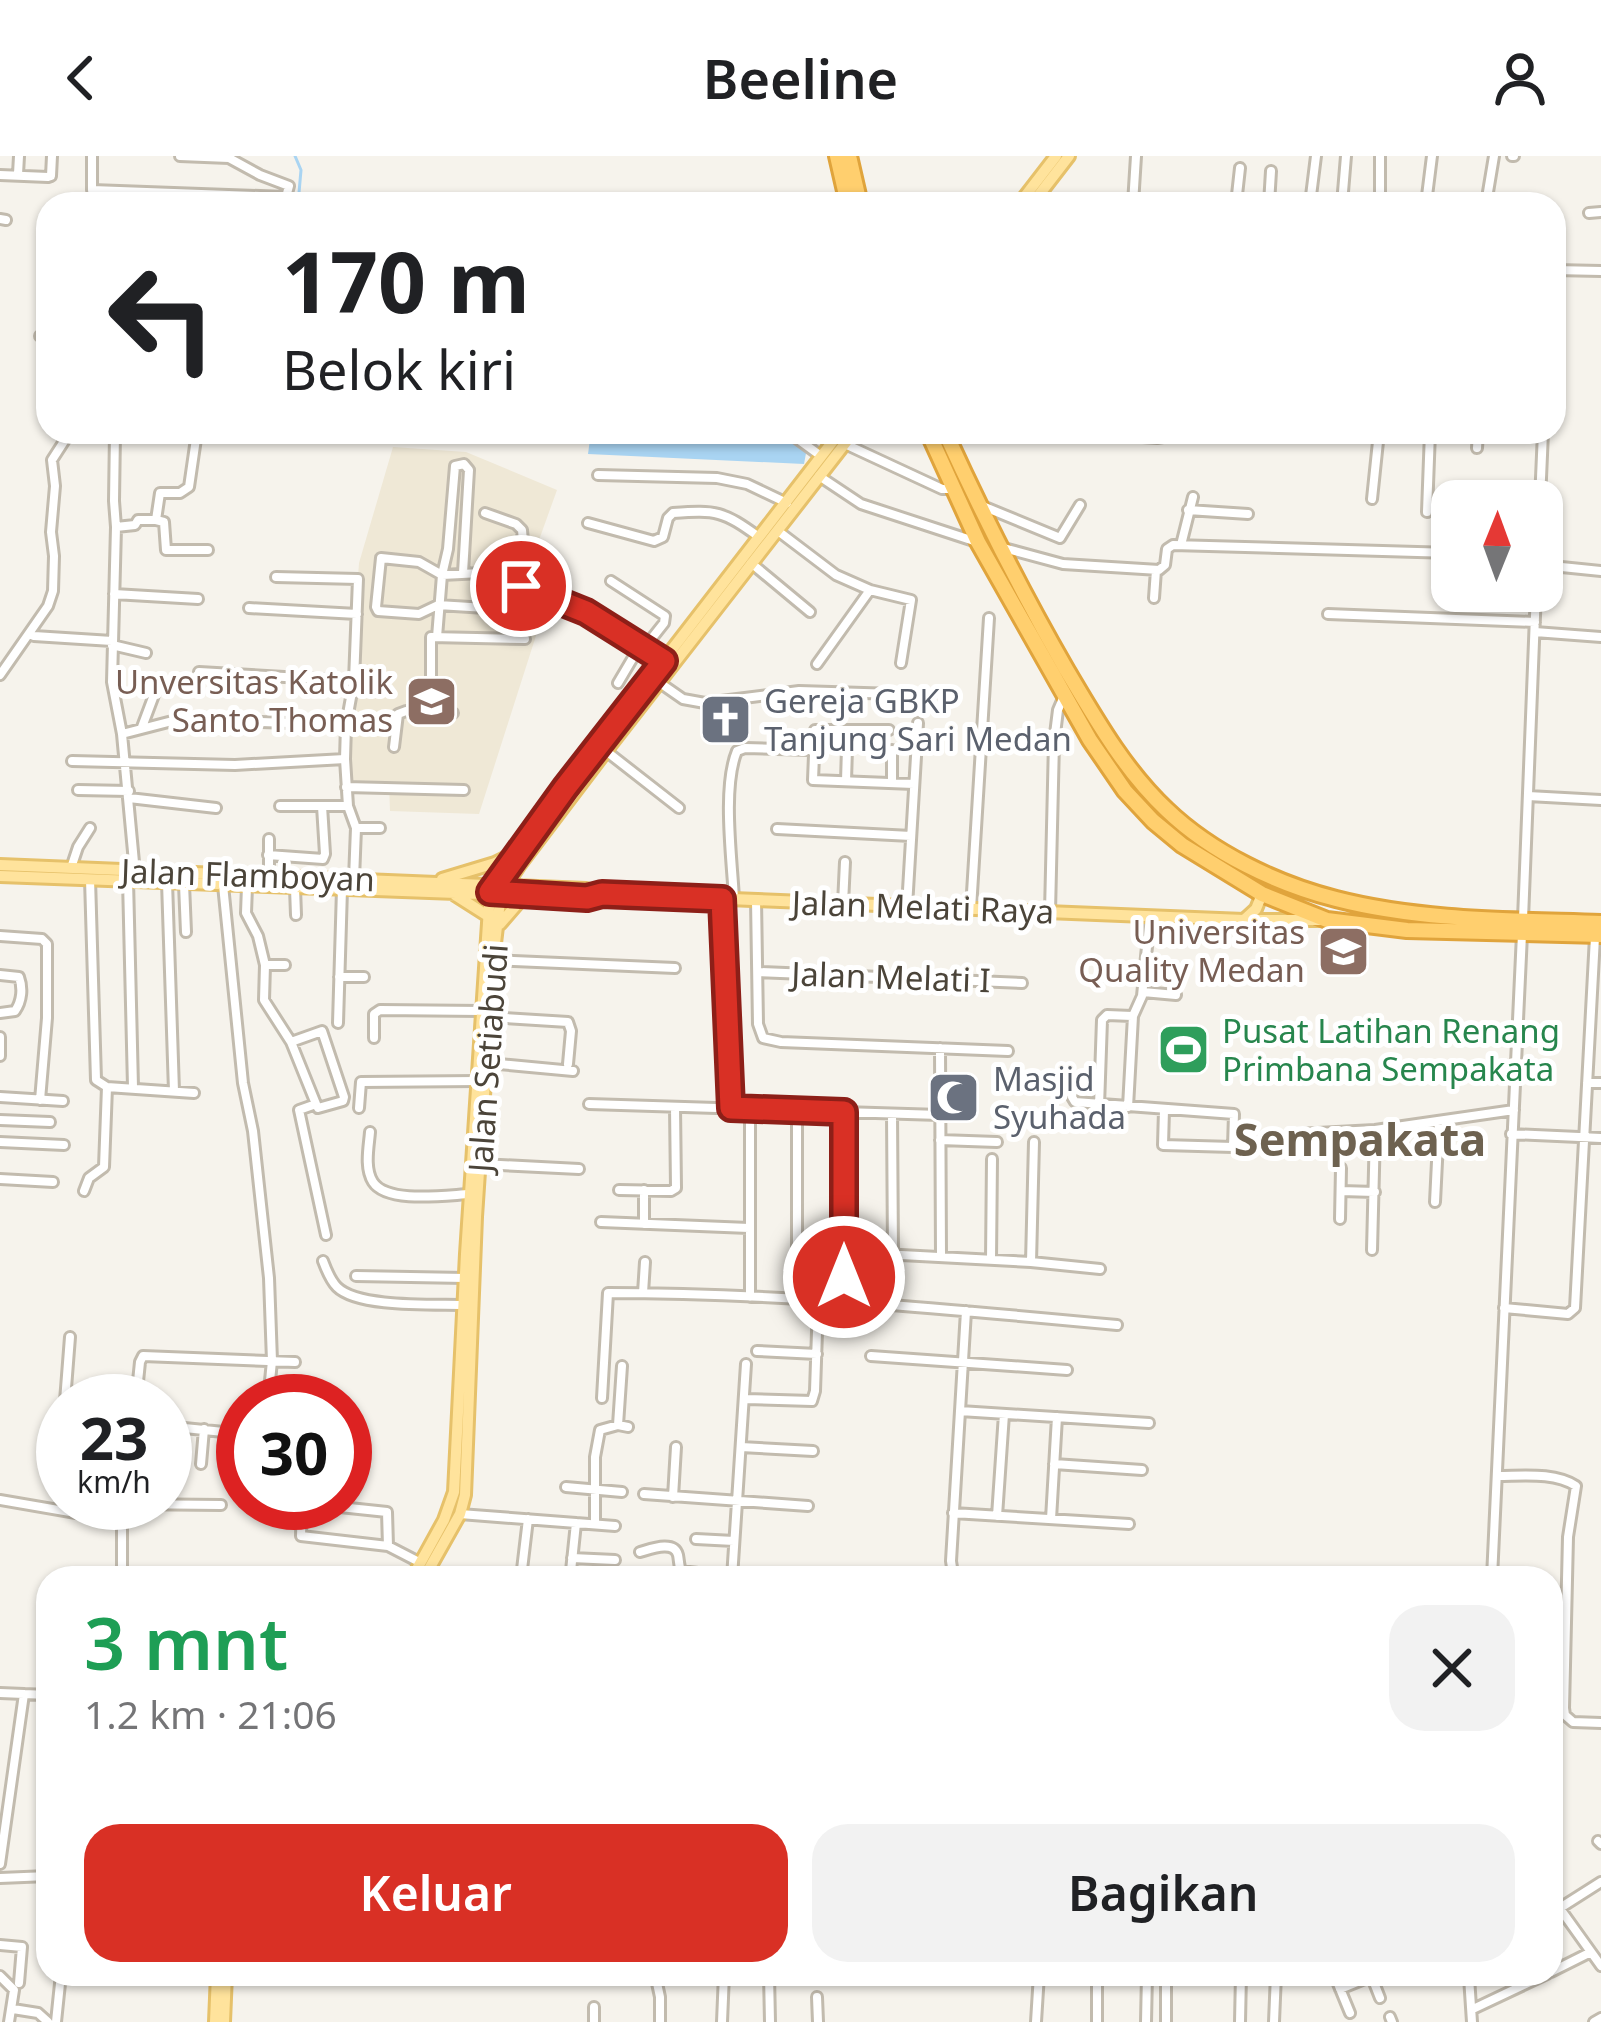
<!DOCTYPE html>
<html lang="id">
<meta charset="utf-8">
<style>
body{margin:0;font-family:"Noto Sans",sans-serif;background:#f2f2f2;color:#202124;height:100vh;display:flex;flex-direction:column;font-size:45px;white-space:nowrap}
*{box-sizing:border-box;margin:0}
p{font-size:39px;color:#757577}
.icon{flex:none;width:66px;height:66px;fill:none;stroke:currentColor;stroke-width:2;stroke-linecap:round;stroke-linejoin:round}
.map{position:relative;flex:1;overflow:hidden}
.drawer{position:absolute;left:36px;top:1410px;width:1527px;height:420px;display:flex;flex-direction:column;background:#fff;border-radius:36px;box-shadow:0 3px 9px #0004}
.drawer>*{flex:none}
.top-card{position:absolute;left:36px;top:36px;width:1530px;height:252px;border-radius:36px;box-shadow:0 3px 9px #0004;background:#fff;color:#202124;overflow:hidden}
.needle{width:78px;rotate:1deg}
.buttons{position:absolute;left:1431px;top:324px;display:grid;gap:24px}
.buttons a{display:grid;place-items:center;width:132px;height:132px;border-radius:24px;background:#fff;box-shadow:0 3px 9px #0004;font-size:60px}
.speed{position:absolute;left:36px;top:1218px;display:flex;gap:24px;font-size:60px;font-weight:700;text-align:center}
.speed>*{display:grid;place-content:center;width:156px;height:156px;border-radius:50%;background:#fff;box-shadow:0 3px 9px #0004;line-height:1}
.speed small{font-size:30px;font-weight:400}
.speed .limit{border:18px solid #d22;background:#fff;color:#111}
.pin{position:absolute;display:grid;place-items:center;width:102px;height:102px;color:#fff;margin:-51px;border:6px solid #fff;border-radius:50%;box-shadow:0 3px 12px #0007}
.me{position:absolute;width:132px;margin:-66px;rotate:0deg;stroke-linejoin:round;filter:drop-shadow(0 0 9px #0008)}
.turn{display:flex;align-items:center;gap:42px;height:252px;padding:0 48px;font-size:54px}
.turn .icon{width:156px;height:156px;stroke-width:2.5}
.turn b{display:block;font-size:84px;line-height:102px}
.round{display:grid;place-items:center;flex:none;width:126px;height:126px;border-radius:36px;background:#f2f2f2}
.overview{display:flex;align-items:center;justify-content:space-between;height:204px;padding:0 48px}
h1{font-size:72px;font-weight:600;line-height:90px;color:#1e9e55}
.primary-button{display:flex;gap:24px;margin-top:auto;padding:24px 48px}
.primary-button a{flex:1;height:138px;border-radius:36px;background:#d93025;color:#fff;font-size:48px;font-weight:600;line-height:138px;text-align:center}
.primary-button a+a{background:#f2f2f2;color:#202124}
header{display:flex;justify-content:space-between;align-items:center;height:156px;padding:0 48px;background:#fff;font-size:54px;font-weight:600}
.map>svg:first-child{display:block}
.education{fill:#efe8d6}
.water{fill:#a9d4f2}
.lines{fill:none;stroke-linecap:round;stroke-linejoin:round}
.stream{stroke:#a9d4f2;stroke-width:3}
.minor-casing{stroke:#c2bbae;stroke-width:14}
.major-casing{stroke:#e6c16a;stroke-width:16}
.highway-casing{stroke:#e0a43c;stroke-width:20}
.minor{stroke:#fff;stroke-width:8}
.major{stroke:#ffe39c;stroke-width:10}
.highway{stroke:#ffcf6e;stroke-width:14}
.route-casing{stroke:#8d1f18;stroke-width:30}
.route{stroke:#d93025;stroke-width:21}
.labels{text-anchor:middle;stroke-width:10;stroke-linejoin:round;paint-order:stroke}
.education-label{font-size:33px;fill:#785e54;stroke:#fff;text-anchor:end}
.worship-label{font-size:33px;fill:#5b616d;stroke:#fff;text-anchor:start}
.street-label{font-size:33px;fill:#4b4439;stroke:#fff}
.leisure-label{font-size:33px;fill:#27864d;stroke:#fff;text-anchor:start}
.district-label{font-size:45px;font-weight:bold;fill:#6e6250;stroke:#fff}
</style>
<header><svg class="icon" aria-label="back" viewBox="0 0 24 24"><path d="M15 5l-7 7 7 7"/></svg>Beeline<svg class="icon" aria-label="person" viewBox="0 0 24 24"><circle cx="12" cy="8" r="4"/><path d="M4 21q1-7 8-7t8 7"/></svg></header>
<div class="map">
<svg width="1601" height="1866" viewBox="0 0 1601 1866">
<rect width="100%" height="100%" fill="#f6f3ec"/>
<!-- education -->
<path class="education" d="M 393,291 L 466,296 L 557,334 L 521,434 L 502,434 L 503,446 L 519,451 L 541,464 L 479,658 L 390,655 L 389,627 L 343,626 L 359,407 Z"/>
<!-- water -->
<path class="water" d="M 591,276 L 810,276 L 804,308 L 588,298 Z"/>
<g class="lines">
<!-- stream -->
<path class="stream" d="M 295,0 L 301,14 L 298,48"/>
<defs>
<path id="minor" d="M 92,0 L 92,34 L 286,41 L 289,30 L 260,19 L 229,2 L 180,0
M 1380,0 L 1380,48
M 1512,0 L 1514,0
M 18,18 L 19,0
M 0,19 L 48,21 L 51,20 L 52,0
M 1133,48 L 1136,0
M 1236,48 L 1240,12
M 1269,48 L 1271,15
M 1310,48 L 1316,0
M 1342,48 L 1346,0
M 1426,48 L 1432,0
M 1486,48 L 1494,0
M 1589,57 L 1601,56
M 0,63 L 6,64
M 1554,114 L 1601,115
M 40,180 L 48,180
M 115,276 L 114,345 L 116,371 L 112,526 L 122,578 L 135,717
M 197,276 L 189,331 L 180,337 L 160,337 L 156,364 L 164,366 L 166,394 L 208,394
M 788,276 L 821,300
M 1108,276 L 1113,279 L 1157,282 L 1163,281 L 1164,276
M 845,288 L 942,333 L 953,333
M 1477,292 L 1478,276
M 598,319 L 717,322 L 747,328 L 787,347
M 819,320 L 861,348 L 977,386
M 1372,343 L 1379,276
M 1540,345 L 1543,276
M 980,349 L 1060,382 L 1080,349
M 1188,354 L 1248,358
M 1427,356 L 1430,276
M 485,357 L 516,368 L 522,374 L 523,385 L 513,410 L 521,429
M 588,367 L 654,385 L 663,381 L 668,362 L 673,357 C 717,354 723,355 759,381
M 116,371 L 135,369 L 138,364 L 156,364
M 778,375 L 836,419 L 870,434 L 817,508
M 1181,389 L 1193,341
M 1000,391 L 1063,408 L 1159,414 L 1165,409 L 1167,393 L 1173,389 L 1452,397
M 491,402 L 513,410
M 751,407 L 810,456
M 1542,409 L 1601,415
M 463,417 L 469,314 L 464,308 L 455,310 L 448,393 L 442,419 L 419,406 L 381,402 L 376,451 L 378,455 L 419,458 L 438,449 L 486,452
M 276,421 L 358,423 L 354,525 L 346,569 L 345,603 L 348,650 L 356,672 L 354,723
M 611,425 L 665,460 L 664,467 L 645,491
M 870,434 L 911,444 L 901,507
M 114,438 L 198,443
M 1154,442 L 1156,414
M 249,452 L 357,458
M 1328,458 L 1535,466
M 1535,476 L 1601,481
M 34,480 L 112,485
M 437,481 L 442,419 L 481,417 L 521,430 L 585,456 L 663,504
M 112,489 L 146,497
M 199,516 L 354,525
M 0,519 L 48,450 L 53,435 L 54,400 L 51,376 L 55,330 L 52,304 L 70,276
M 618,527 L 641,488
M 660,527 L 683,543 L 705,547 L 799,535 L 896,538
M 431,556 L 431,481 L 525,483
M 142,571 L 157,531
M 889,574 L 815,574 L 813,624 L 914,628
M 122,578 L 180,563 L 346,569
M 394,591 L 398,558 L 406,555 L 453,557
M 606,595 L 679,652
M 72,605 L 235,609 L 345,603
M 846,625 L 847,592
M 892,627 L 892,594
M 346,631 L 464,634
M 78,634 L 129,635
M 1528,640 L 1601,644
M 129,642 L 216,652
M 280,650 L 348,650
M 356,672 L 380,672
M 777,673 L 911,680
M 268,699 L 323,703 L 325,698 L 322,650
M 71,712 L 78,691 L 90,672
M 269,719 L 269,683
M 90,723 L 96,924 L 107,931 L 194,937
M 128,724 L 133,931
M 167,726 L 174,935
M 184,728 L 186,776
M 223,729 L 243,927 L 253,975 L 269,1122 L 272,1205 L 268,1245
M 247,730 L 246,757 L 258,780 L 265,809 L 264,844 L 291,886 L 316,948 L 299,954 L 326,1079
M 295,732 L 296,759
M 722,743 L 731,953
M 734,743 C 732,703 722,631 737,595 L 745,592 L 809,594
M 756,744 L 758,868 L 763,882 L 781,886 L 1008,895
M 843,748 L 845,706
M 907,751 L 918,567
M 971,753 L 989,462
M 1050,756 L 1054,586 L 1058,554 L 1064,540
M 1523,763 L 1536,435
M 0,780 L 42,783 L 47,788 L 47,862 L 40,944
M 493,804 L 675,812
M 265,809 L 285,809
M 759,816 L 1022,827
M 0,819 L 19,821 C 23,832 22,845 15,855 L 0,857
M 339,821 L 364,821
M 1143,836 L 1176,839
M 490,861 L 568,866 L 571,875 L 568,908
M 338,867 L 342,733
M 0,881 L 0,900
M 374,882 L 374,858 L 380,854 L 482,855
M 291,886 L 322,875 L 344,941 L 343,945 L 318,952 L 316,948
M 940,892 L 941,1100
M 488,907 L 573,915
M 1099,916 L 1074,926 L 1072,941 L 1075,946 L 1234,958 L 1233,991 L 1163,989 L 1164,954
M 1587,927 L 1601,927
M 0,941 L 63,945
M 589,948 L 940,959
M 1099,950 L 1102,864 L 1107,859 L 1132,860
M 1128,951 L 1133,860 L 1142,840 L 1150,761
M 359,952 L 361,926 L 478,925
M 750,953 L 750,1141
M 892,958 L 893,1098
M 0,964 L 50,966
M 370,976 C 369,990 364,1012 373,1026 C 387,1048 447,1039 470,1038
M 1298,978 L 1375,974 L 1514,954
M 1511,978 L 1601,982
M 940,984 L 997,986
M 0,986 L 64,989
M 481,1008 L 579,1013
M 0,1023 L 53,1026
M 619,1034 L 671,1035 L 676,1032 L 675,951
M 84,1035 L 89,1022 L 104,1011 L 107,931
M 1341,1035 L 1375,1036
M 1435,1046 L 1439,965
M 1340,1063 L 1341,1012
M 601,1066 L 749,1072
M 644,1068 L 644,1034
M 1372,1094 L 1375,974
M 845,1096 L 1031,1106 L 1100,1113
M 991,1103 L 992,1003
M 323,1105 C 326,1113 330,1124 337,1131 C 358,1152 434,1148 464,1149
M 1031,1106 L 1034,986
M 356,1120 L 465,1122
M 643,1137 L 645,1106
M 797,1144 L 797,955
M 844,1147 L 844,956
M 1504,1152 L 1568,1158 L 1575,1152 L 1595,781
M 757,1195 L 817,1198
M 871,1200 L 1067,1214
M 602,1242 L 608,1137 C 778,1137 948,1153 1117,1169
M 746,1243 L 812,1245 L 815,1235 L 818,1146
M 65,1245 L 70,1181
M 136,1245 L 140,1206 L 143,1200 L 295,1206
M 960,1255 L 1149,1267
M 618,1269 L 622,1210
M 165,1270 L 243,1278
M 741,1291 L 813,1295
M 201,1308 L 204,1273
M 1054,1308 L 1142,1314
M 1498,1320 C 1523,1320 1554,1316 1576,1330 L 1568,1381 L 1564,1552 L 1565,1559 L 1573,1566 L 1601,1567
M 566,1331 L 622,1336
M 644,1338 L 808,1350
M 673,1341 L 676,1291
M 0,1344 L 122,1365
M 302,1347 L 301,1380 L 388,1390 L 421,1407
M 302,1347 L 387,1356 L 388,1390
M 125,1348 L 221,1349
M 953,1357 L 1129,1368
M 460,1358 L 615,1370
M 997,1360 L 1004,1258
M 1051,1363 L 1057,1261
M 595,1368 L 595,1301 L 600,1274 L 618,1269 L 628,1271
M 696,1383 L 734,1385
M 640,1396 C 651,1393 674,1384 678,1399 C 679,1404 679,1410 681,1415 L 732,1421 L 784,1422
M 572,1402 L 615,1404
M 571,1415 L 576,1367
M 122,1422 L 122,1365 L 125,1348
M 521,1422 L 528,1363
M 732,1422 L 746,1208
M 963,1422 L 953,1418 L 951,1405 L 966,1155
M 1492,1422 L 1522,778
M 0,1537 L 48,1539
M 46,1538 L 48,1521
M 1598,1685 L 1601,1688
M 0,1708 L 24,1538
M 0,1722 L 48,1720
M 1551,1740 L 1601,1810
M 1560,1752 L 1601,1726
M 0,1789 L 22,1791 L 19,1827
M 1551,1816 L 1591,1796
M 655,1818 L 660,1841 L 660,1866
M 769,1818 L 770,1866
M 1334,1818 L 1350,1857
M 1371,1819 L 1380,1842
M 0,1820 L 14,1834 L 9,1866
M 1469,1821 L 1472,1866
M 1340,1833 L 1377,1818
M 817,1841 L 818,1866
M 13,1853 L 38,1857 L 48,1866
M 1473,1853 L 1547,1818
M 1390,1861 L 1392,1866
M 56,1866 L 61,1818
M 594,1866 L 594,1851
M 722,1866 L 724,1818
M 1036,1866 L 1039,1818
M 1097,1866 L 1097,1818
M 1146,1866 L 1147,1818
M 1166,1866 L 1166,1818
M 1240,1866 L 1241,1818
M 1274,1866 L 1276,1818
M 1594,1866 L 1601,1862"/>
<path id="major" d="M 1019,48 L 1056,0
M 1032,48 L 1069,0
M 0,709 L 586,733 L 599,737
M 0,720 L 587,742 L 608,738 L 1244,764 L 1321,764
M 442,723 L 495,707 L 515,697
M 455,739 L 488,760
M 1244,764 L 1256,753 L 1262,738
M 500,768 L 525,739
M 412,1422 L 444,1364 L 454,1336 L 466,1098 L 490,737 L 565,632 L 840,276
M 424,1422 L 460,1358 L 465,1339 L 476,1061 L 493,804 L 501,737 L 519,710 L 606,595 L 854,276
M 215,1866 L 217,1818
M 224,1866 L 226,1818"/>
<path id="highway" d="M 837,0 L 848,48
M 849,0 L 860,48
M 928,276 L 978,386 L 1090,584 L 1125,635 L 1153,665 L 1182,689 L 1262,738 L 1327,764 L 1407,774 L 1601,779
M 945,276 C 982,357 1021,435 1066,513 C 1095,562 1125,615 1167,654 C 1212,697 1277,728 1336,743 C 1421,765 1514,764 1601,767"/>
</defs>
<!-- minor casing -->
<use href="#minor" class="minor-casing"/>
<!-- major casing -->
<use href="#major" class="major-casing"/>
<!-- highway casing -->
<use href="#highway" class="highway-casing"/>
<!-- minor -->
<use href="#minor" class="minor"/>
<!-- major -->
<use href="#major" class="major"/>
<!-- highway -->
<use href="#highway" class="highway"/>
</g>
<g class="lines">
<defs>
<path id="route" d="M 521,430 L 586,456 L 664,505 L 565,632 L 490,736 L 587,742 L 602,738 L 722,743 L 731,952 L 844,956 L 844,1121"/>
</defs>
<!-- route casing -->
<use href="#route" class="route-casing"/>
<!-- route -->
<use href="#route" class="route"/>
</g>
<!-- icons -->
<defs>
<symbol id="university-square" viewBox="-11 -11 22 22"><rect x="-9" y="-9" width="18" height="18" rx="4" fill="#8d6e63" stroke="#fff"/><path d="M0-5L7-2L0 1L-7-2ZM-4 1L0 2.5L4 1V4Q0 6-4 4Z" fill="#fff"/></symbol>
<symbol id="church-square" viewBox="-11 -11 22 22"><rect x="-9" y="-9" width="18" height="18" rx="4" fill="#6b7280" stroke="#fff"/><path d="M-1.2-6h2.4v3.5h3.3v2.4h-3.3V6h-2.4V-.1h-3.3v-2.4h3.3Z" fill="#fff"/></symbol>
<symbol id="stadium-square" viewBox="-11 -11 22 22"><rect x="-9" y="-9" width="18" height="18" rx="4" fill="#2e9e5b" stroke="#fff"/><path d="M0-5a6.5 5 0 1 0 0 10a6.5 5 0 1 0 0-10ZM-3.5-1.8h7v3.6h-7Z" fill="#fff"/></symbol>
<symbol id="mosque-square" viewBox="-11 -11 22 22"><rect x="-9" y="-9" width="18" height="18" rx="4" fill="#6b7280" stroke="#fff"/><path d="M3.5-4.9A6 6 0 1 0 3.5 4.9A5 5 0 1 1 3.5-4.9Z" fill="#fff"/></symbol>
</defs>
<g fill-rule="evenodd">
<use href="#university-square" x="402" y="516" width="59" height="59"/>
<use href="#church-square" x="696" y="534" width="59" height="59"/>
<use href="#university-square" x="1314" y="766" width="59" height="59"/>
<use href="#stadium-square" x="1154" y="864" width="59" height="59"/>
<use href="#mosque-square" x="924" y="912" width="59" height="59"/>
</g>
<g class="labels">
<!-- education labels -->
<g class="education-label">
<text x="393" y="538">Unversitas Katolik<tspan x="393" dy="38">Santo Thomas</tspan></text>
<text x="1305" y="788">Universitas<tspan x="1305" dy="38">Quality Medan</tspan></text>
</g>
<!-- worship labels -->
<g class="worship-label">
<text x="764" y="557">Gereja GBKP<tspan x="764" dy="38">Tanjung Sari Medan</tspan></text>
<text x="993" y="935">Masjid<tspan x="993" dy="38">Syuhada</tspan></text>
</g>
<!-- street labels -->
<g class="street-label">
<text transform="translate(248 719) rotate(2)" y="12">Jalan Flamboyan</text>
<text transform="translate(923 751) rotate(2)" y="12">Jalan Melati Raya</text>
<text transform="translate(891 821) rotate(2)" y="12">Jalan Melati I</text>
<text transform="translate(488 902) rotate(-86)" y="12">Jalan Setiabudi</text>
</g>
<!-- leisure labels -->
<g class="leisure-label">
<text x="1222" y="887">Pusat Latihan Renang<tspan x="1222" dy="38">Primbana Sempakata</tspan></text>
</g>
<!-- district labels -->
<g class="district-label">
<text x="1360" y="1000">Sempakata</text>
</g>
</g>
</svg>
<div class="buttons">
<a><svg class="needle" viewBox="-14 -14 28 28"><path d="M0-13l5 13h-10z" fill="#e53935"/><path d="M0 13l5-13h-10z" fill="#757577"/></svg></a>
</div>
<div class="speed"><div>23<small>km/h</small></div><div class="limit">30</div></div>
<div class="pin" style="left:521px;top:430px;background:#d93025"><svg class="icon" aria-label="arrive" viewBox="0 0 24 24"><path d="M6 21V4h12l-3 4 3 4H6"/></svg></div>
<svg class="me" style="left:844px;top:1121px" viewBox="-20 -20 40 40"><circle r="17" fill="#d93025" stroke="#fff" stroke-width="3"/><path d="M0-11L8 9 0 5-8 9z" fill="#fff"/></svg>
<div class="top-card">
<div class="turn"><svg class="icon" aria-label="left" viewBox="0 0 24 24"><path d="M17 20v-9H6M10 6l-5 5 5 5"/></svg><div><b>170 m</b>Belok kiri</div></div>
</div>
<section class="drawer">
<div class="overview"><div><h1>3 mnt</h1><p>1.2 km · 21:06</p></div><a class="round"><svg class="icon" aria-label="close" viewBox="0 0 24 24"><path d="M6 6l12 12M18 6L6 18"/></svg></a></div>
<div class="primary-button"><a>Keluar</a><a>Bagikan</a></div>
</section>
</div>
